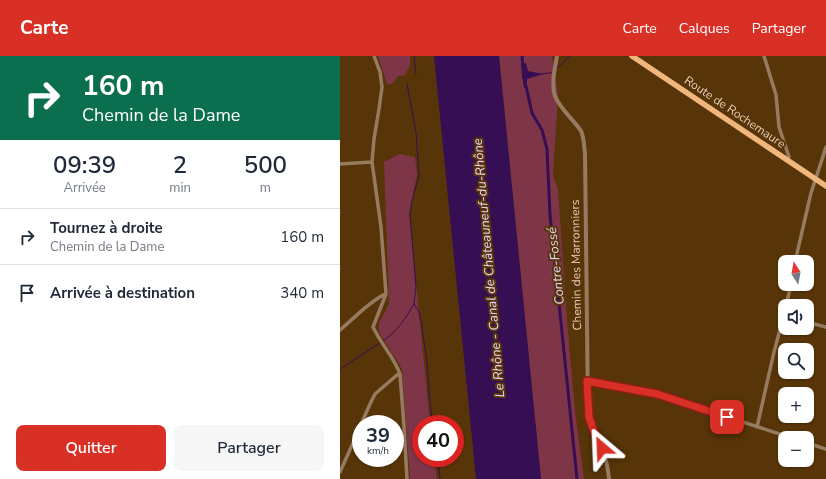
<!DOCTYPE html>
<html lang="fr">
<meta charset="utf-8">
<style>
body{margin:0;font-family:"Nunito Sans",sans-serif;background:#f6f6f7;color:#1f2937;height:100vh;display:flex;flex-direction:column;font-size:15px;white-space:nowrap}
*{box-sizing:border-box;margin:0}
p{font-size:13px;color:#747a83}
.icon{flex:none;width:22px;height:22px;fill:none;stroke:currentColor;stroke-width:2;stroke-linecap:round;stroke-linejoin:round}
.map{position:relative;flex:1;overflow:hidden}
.sheet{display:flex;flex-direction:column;background:#fff;width:340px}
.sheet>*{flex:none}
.banner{background:#0b6e4f;color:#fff;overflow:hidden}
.needle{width:26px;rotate:349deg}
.buttons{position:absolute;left:438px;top:199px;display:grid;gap:8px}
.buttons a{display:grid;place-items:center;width:36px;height:36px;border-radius:8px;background:#fff;box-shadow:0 1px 3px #0004;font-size:20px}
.speed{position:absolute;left:12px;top:359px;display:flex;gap:8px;font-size:20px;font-weight:700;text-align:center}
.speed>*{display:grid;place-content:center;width:52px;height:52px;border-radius:50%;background:#fff;box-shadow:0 1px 3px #0004;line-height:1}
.speed small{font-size:10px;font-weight:400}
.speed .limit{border:6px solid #d22;background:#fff;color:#111}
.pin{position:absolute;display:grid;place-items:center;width:34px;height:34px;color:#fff;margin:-17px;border-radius:8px;box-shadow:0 2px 6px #0006}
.me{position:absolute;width:44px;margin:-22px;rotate:334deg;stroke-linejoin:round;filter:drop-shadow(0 0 3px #0008)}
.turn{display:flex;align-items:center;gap:14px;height:84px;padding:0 16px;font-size:18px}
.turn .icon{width:52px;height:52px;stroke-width:2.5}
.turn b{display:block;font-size:28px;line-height:34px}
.eta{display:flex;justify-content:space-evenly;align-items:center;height:68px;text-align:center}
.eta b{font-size:24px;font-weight:600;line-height:28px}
.button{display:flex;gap:8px;margin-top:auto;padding:8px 16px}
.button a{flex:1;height:46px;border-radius:8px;background:#d93025;color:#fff;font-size:16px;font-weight:600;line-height:46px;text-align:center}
.button a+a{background:#f6f6f7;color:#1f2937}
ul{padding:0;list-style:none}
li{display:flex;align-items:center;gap:12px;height:56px;padding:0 16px;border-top:1px solid #e0e1e3}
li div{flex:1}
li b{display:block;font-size:15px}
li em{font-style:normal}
header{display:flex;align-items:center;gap:24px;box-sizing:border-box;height:56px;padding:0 20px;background:#d93025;color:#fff}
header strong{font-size:19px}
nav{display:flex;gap:22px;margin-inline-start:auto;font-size:14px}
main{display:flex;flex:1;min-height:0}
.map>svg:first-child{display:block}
.green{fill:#7f3548}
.water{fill:#360e53}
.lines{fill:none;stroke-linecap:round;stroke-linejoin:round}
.stream{stroke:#360e53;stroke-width:1}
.canal{stroke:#360e53;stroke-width:3}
.minor{stroke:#977b60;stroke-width:3.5}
.tertiary{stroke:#977b60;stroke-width:4}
.primary{stroke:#f0b77d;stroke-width:5.5}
.route-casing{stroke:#8d1f18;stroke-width:10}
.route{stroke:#d93025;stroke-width:7}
.labels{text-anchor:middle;stroke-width:4;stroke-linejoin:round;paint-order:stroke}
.street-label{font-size:12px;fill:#e9ceb4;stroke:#583508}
.water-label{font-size:13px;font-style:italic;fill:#e7d4fe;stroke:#583508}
</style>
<header>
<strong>Carte</strong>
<nav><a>Carte</a><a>Calques</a><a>Partager</a></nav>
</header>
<main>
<section class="sheet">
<div class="banner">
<div class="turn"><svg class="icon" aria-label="right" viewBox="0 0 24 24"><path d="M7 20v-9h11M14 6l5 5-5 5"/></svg><div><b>160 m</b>Chemin de la Dame</div></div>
</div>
<div class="eta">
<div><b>09:39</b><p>Arrivée</p></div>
<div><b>2</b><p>min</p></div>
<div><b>500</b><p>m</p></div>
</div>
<ul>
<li><svg class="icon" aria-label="right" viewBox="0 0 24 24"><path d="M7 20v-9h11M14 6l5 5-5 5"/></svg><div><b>Tournez à droite</b><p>Chemin de la Dame</p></div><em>160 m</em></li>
<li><svg class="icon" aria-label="arrive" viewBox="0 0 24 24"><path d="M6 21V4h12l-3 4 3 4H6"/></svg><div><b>Arrivée à destination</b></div><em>340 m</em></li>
</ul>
<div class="button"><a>Quitter</a><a>Partager</a></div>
</section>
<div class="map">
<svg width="486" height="423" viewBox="0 0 486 423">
<rect width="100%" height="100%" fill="#583508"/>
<!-- green -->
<path class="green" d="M 38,0 L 70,0 L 70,9 L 65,19 L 58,20 L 52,28 L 47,28 Z
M 159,0 L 212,0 L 218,38 L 213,120 L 218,133 L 227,265 L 235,355 L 244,423 L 201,423 Z
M 59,98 L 75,101 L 77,119 L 69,157 L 90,368 L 81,368 L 81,402 L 94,402 L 97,423 L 70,423 L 62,313 L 39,276 L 39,267 L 49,248 L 44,106 Z"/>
<!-- water -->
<path class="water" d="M 94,0 L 159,0 L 201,423 L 136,423 Z
M 186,7 L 188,15 L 203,18 L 187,23 L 187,32 L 184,32 L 182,20 L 181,8 Z"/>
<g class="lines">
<!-- stream -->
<path class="stream" d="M 74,0 L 76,18
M 217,12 C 222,9 225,4 229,0
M 201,18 L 210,17 L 212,16
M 67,28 L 76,76 L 79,119 L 72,145 L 70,159 L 76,231 L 74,248 L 79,256 L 81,265 L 87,306 L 90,347 L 93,368
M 43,285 C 58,274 64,265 74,248
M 0,313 L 40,287
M 98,402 L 100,423"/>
<!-- canal -->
<path class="canal" d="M 182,0 L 183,12
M 186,30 L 192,57 L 202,74 L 207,93 L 210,159 L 237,423"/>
<!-- minor -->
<path class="minor" d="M 34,0 L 40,16 L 42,31 L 39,53 L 34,83 L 32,106 L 41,171 L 46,238 L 33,271 C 41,288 54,301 60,318 L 64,370 L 67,423
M 424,0 L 436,39 L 439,71 L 449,101 L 447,105
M 0,108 L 32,106
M 455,206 L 471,137 L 486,91
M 446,250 L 451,228
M 467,266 L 486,271
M 0,274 C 11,265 33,242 46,238
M 247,325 L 317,338 L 452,382
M 21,368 L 31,346 L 35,338 L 57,319 L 60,318
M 417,371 L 434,296 L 445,255
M 467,387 L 486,393
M 0,416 L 21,369"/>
<!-- tertiary -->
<path class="tertiary" d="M 217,0 C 215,12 211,28 215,40 C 220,53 234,64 241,75 C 244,81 244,90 245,97 L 248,354 C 250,369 256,380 262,393 C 266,402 268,412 269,423"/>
<!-- primary -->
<path class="primary" d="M 292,0 L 486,130"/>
</g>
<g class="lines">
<defs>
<path id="route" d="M 262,392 L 254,376 L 249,361 L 247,325 L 317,338 L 387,361"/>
</defs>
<!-- route casing -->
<use href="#route" class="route-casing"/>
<!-- route -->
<use href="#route" class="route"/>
</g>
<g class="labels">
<!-- street labels -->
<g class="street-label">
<text transform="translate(395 56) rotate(34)" y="4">Route de Rochemaure</text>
<text transform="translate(236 209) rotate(-91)" y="4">Chemin des Marronniers</text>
</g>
<!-- water labels -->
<g class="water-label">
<text transform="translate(215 210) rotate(-96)" y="5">Contre-Fossé</text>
<text transform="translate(148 212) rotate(-95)" y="5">Le Rhône - Canal de Châteauneuf-du-Rhône</text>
</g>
</g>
</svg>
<div class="buttons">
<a><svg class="needle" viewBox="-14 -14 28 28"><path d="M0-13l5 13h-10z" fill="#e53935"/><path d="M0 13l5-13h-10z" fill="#747a83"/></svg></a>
<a><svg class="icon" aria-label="sound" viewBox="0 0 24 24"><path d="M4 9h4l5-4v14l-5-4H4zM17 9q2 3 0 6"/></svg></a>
<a><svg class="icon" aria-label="search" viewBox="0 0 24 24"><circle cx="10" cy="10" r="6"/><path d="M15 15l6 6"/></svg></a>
<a>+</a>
<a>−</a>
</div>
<div class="speed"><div>39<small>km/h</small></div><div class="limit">40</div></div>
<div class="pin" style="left:387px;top:361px;background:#d93025"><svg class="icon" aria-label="arrive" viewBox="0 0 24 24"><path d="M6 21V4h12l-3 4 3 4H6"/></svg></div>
<svg class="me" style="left:262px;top:392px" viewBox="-20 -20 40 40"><path d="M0-17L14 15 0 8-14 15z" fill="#d93025" stroke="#fff" stroke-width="4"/></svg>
</div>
</main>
